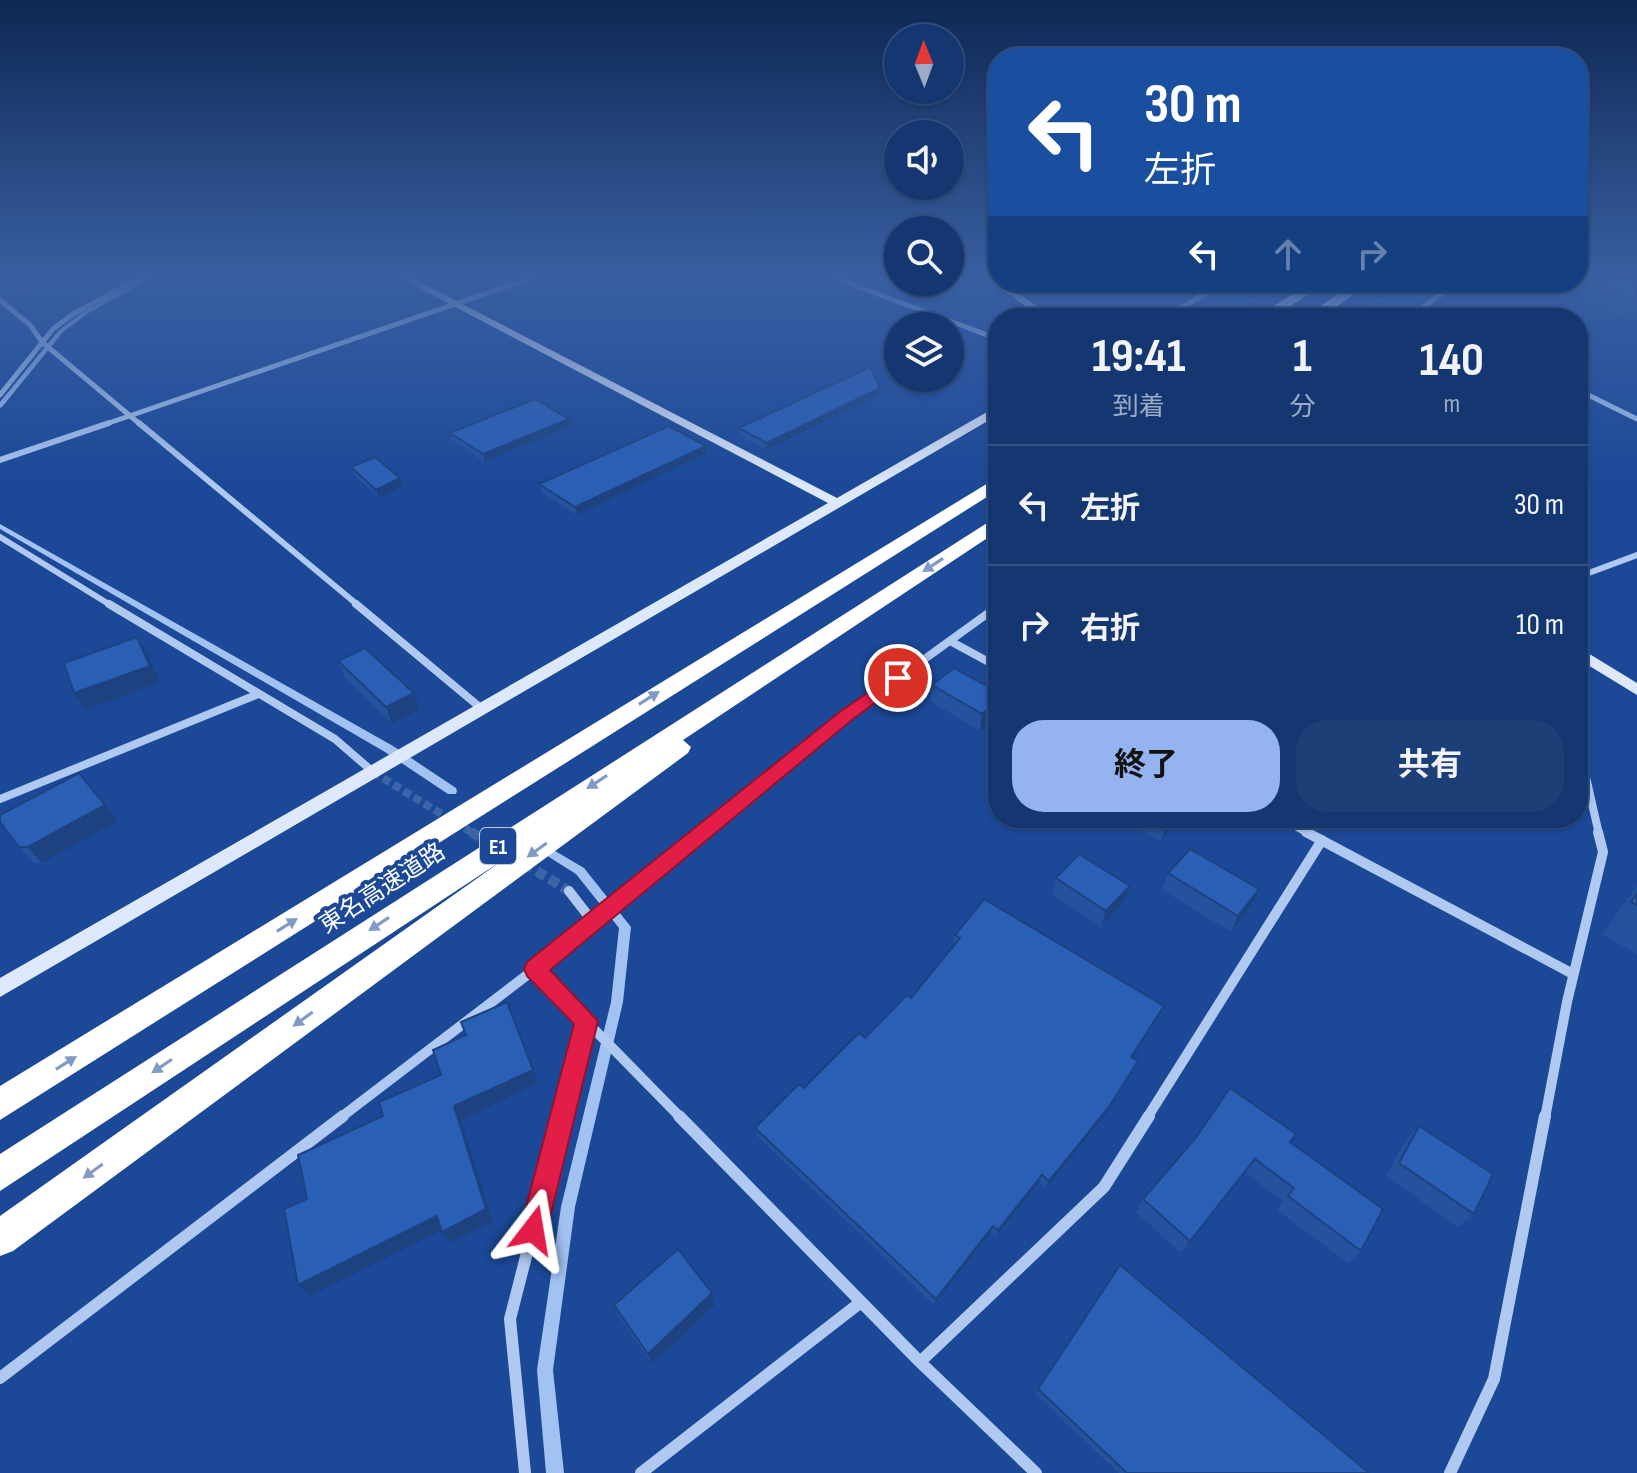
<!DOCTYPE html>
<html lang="ja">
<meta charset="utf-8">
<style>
body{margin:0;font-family:"Sofia Sans Condensed","Noto Sans JP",sans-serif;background:#1d3f77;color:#f1f3f6;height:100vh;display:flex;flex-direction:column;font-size:30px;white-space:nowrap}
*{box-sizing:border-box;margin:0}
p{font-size:26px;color:#9dacc4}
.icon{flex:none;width:44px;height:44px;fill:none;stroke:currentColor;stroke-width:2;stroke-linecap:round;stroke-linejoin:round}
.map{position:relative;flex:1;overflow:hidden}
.sheet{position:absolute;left:988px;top:308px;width:600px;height:520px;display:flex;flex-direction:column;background:#143772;border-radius:32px;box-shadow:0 2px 6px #0004,0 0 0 2px #335184}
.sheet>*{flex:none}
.hud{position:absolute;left:988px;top:48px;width:600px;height:244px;border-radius:32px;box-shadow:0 2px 6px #0004,0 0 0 2px #335184;background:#1a4fa0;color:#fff;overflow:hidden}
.needle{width:52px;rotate:359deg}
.controls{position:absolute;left:884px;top:24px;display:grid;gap:16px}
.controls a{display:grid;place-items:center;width:80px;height:80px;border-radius:50%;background:#143772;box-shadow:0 2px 6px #0004,0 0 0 2px #335184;font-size:40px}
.pin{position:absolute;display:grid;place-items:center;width:68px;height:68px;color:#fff;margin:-34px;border:4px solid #fff;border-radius:50%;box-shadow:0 2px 8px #0007}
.me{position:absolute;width:88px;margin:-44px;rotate:14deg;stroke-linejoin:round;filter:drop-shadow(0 0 6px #0008)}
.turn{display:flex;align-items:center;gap:28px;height:168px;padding:0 24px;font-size:36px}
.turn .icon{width:104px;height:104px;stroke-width:2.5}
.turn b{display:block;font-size:56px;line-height:68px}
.lanes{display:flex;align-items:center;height:76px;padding:0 24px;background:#0003;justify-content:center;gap:40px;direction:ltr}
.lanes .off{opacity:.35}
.eta{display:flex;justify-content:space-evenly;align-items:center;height:136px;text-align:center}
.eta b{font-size:48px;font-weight:700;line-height:56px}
.cta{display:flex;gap:16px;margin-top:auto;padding:16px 24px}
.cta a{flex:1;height:92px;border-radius:32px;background:#95b2f1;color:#111;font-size:32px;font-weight:700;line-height:92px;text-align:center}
.cta a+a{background:#1d3f77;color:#f1f3f6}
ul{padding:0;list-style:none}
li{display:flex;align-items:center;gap:24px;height:120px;padding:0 24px;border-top:2px solid #335184}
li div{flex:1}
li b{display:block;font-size:30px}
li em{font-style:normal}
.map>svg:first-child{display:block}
.green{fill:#245ab1}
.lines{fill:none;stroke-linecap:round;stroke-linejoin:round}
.stream{fill:#a2c2f2;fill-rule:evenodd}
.street-tunnel-far1{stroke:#3d64a7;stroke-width:8;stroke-dasharray:8 4;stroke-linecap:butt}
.street-tunnel{stroke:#3d64a7;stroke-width:10;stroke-dasharray:10 5;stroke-linecap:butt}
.street-far4{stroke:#afc9f0;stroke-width:5}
.street-far3{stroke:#afc9f0;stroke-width:6}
.street-far2{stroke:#afc9f0;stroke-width:8}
.street-far1{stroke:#afc9f0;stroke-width:10}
.street{stroke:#afc9f0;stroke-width:12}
.secondary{fill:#dde8fb;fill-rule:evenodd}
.highway{fill:#fff;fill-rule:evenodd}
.wall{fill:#24529d}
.shaded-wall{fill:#1d427f}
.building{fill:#2a5fb6;stroke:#1d427f;stroke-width:2}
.oneway{fill:#829bc6}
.route{fill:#e11d48;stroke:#92132f;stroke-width:2}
.labels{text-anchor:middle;stroke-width:8;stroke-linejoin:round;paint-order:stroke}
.shield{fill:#1b4998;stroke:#bbc8e0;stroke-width:2}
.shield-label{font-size:22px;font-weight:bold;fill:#fff}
.street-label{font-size:24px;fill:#fff;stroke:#1b4998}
</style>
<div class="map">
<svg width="1637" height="1473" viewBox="0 0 1637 1473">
<rect width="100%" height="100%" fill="#1b4998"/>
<!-- green -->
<path class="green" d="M 1243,282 L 1286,282 L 1225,318 L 1181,318 Z
M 1401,282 L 1446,282 L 1394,318 L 1347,318 Z"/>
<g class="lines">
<!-- stream -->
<path class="stream" d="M 144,278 L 152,278 L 87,314 L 63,332 L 2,407 L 0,408 L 0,402 L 59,330 L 83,312 Z
M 0,524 L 393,746 L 456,788 L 457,791 L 456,794 L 448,794 L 385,752 L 0,529 Z
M 545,845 L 584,868 L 631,927 L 623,1002 L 575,1207 L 553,1370 L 564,1473 L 546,1473 L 537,1370 L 561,1207 L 611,1002 L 619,928 L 576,874 L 541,852 L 539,849 L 541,846 Z"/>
<!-- street-tunnel-far1 -->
<path class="street-tunnel-far1" d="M 373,772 L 474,834"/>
<!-- street-tunnel -->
<path class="street-tunnel" d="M 471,832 L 495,846
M 524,863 L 569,891"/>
<!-- street-far4 -->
<path class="street-far4" d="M 835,278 L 998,339
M 0,300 L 30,325 L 42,342 L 141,425
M 1163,318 L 1226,282
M 1408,318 L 1458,282
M 1578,390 L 1637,419
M 0,395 L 53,329 L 73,314 L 140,278
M 103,425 L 531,278"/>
<!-- street-far3 -->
<path class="street-far3" d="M 139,423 L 359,606
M 0,460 L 109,423
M 0,537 L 112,606
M 1578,577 L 1637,555"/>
<!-- street-far2 -->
<path class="street-far2" d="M 109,604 L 335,739 L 372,771
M 356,604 L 482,709
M 950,641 L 998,667
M 1578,742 L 1599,834
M 0,799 L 256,695
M 1281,818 L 1310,834
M 701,834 L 847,715 L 998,606"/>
<!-- street-far1 -->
<path class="street-far1" d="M 1306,832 L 1573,974
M 569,891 L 593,922
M 535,969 L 681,1118
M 340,1118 L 535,969 L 704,832
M 561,1118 L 586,1021
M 1147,1118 L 1322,840
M 1545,1118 L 1567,1002 L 1603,852 L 1598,832"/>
<!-- street -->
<path class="street" d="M 679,1116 L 920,1362 L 1036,1473
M 920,1362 L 1104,1187 L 1149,1116
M 0,1378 L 343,1116
M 525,1473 L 510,1319 L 562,1116
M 641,1473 L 861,1302
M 1450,1473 L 1494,1379 L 1545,1116"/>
<!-- secondary -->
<path class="secondary" d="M 400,278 L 412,278 L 837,498 L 994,408 L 998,407 L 998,415 L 0,997 L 0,978 L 828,503 Z
M 985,278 L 996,278 L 1054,318 L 1043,318 Z
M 1578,647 L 1637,683 L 1637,695 L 1578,659 Z"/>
<!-- highway -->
<path class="highway" d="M 1311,282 L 1327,282 L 1272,318 L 1255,318 Z
M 1356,282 L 1372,282 L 1320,318 L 1303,318 Z
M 998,477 L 998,490 L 0,1120 L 0,1086 Z
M 998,516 L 998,531 L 683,740 L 691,747 L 688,753 L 13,1251 L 0,1256 L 0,1216 L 503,860 L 0,1191 L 0,1154 Z"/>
</g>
<!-- wall -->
<path class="wall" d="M 3,278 L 63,278 L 56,280 L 57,284 L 22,293 Z
M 1605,278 L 1637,278 L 1637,321 L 1583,303 L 1592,286 L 1603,281 Z
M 880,388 L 879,395 L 767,450 L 740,436 L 739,428 Z
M 569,419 L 570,426 L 485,462 L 452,440 L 450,433 Z
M 707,453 L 577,515 L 541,492 L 539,484 Z
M 351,467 L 403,486 L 379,498 L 354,475 Z
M 338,661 L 414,693 L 420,709 L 392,724 L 345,678 Z
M 932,685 L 998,692 L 980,731 L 930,701 Z
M 105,805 L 118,821 L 42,863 L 33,863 L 19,847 Z
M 1128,818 L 1178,818 L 1160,842 L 1127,821 Z
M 1168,873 L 1251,906 L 1231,932 L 1162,890 Z
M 1056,878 L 1124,902 L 1101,927 L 1052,894 Z
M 1637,886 L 1637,954 L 1602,934 Z
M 955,935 L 1160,1014 L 1132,1058 L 1134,1069 L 1106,1114 L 1046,1188 L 1039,1182 L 996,1237 L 991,1232 L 934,1305 L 756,1135 L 755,1128 L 911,998 L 955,944 L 953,943 Z
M 1419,1126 L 1474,1214 L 1458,1227 L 1386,1176 L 1406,1140 Z
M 1290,1142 L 1361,1251 L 1348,1263 L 1277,1210 L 1283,1201 L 1245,1173 L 1181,1253 L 1136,1212 L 1143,1199 Z
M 1120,1265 L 1368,1473 L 1119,1473 L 1035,1394 Z
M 614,1305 L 715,1305 L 652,1364 L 619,1317 Z"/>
<!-- shaded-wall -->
<path class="shaded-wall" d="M 14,278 L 63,278 L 56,280 L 57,284 L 22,293 Z
M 880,388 L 879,395 L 767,450 L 767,443 Z
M 569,419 L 570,426 L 485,462 L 483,454 Z
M 706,446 L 707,453 L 577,515 L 575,507 Z
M 400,478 L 403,486 L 379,498 L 376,490 Z
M 137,637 L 147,653 L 160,682 L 85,710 L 74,693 Z
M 414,693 L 420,709 L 392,724 L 386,707 Z
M 998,701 L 998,715 L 980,731 L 982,714 Z
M 105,805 L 118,821 L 42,863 L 28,847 Z
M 1171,818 L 1178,818 L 1160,842 L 1166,825 Z
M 1130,886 L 1124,902 L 1101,927 L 1106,911 Z
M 1259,889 L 1251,906 L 1231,932 L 1238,916 Z
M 507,1002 L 538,1083 L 461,1120 L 493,1221 L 450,1243 L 442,1232 L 454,1106 Z
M 1164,1006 L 1160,1014 L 1128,1065 L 1131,1057 Z
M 1138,1061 L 1106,1114 L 1046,1188 L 1049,1181 Z
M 1255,1159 L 1245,1173 L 1181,1253 L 1190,1241 Z
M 1042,1175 L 1039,1182 L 996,1237 L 998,1230 Z
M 437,1216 L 446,1228 L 310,1296 L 298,1285 Z
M 993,1226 L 991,1232 L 934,1305 L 936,1299 Z
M 712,1293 L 715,1305 L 652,1364 L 648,1354 Z"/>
<!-- building -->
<path class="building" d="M 1610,278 L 1637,278 L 1637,300 L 1592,286 Z
M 870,367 L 880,388 L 767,443 L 739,428 Z
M 535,399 L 569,419 L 483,454 L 450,433 Z
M 669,426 L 706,446 L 575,507 L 539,484 Z
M 375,457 L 400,478 L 376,490 L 351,467 Z
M 137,637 L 150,666 L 74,693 L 64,663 Z
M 365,648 L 414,693 L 386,707 L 338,661 Z
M 954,668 L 998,692 L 998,701 L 982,714 L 932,685 Z
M 79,773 L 105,805 L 28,847 L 19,847 L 0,822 L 0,815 Z
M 1154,818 L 1171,818 L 1166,825 Z
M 1190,849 L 1259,889 L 1238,916 L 1168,873 Z
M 1079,854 L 1130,886 L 1106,911 L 1056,878 Z
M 1637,894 L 1637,905 L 1631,902 Z
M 984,899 L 1164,1006 L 1131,1057 L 1138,1061 L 1109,1107 L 1049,1181 L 1042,1175 L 998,1230 L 993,1226 L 936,1299 L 755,1128 L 799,1084 L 804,1088 L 859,1033 L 865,1038 L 907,995 L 911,998 L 960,938 L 955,935 Z
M 507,1002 L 533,1070 L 454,1106 L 486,1209 L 442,1232 L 437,1216 L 298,1285 L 284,1209 L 307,1199 L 298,1155 L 383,1116 L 379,1102 L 441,1075 L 433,1050 L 466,1035 L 461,1022 Z
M 1230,1088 L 1296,1134 L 1290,1142 L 1383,1209 L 1361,1251 L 1288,1196 L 1294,1188 L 1255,1159 L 1190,1241 L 1143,1199 L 1195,1139 Z
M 1419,1126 L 1493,1174 L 1474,1214 L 1399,1163 Z
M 678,1249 L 712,1293 L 648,1354 L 614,1305 Z
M 1120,1265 L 1368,1472 L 1368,1473 L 1127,1473 L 1038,1389 Z"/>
<!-- one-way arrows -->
<defs><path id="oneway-solid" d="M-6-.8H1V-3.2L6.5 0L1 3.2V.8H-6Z" transform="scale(2)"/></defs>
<g class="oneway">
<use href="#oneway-solid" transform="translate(933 565) rotate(147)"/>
<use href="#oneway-solid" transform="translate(649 698) rotate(-32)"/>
<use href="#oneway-solid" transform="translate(597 782) rotate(147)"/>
<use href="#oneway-solid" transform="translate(537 850) rotate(144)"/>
<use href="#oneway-solid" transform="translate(379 924) rotate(147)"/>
<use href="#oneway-solid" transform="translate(287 925) rotate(-32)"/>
<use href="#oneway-solid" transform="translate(303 1019) rotate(144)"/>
<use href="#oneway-solid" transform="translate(66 1063) rotate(-32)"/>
<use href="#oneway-solid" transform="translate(162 1066) rotate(146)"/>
<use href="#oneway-solid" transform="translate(93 1171) rotate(144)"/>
</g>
<!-- sky -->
<linearGradient id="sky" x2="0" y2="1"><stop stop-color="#0f2854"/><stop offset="0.57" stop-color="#395fa2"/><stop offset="1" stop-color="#395fa2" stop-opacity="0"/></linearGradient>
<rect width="1637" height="485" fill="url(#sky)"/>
<!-- route -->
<path class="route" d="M 898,672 L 907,678 L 904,682 L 853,719 L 550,970 L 598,1021 L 547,1230 L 543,1239 L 533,1243 L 524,1239 L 520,1230 L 574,1024 L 527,976 L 524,969 L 527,962 L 841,711 Z"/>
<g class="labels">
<!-- shield labels -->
<rect class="shield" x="480" y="828" width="36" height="36" rx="6"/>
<g class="shield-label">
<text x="498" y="854">E1</text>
</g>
<!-- street labels -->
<g class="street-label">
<text transform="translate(382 888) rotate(-33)" y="8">東名高速道路</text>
</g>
</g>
</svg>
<div class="controls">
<a><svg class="needle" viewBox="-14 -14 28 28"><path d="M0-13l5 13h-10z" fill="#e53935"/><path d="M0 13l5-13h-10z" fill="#9dacc4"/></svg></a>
<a><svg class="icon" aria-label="sound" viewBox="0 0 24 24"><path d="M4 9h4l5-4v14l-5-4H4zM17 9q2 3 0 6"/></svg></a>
<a><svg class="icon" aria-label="search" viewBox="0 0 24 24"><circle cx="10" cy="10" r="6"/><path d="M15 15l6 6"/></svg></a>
<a><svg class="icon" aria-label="layers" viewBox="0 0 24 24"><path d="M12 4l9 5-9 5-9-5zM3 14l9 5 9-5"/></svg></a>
</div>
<div class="pin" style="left:898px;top:678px;background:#d93025"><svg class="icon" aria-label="arrive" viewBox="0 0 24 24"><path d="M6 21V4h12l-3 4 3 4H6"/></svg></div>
<svg class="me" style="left:533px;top:1230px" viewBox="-20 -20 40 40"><path d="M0-17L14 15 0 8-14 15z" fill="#e11d48" stroke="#fff" stroke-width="4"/></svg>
<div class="hud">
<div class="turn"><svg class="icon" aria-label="left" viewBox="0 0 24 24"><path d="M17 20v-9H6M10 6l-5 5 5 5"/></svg><div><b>30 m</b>左折</div></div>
<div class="lanes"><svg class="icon" aria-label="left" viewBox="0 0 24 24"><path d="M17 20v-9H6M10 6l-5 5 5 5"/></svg><svg class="icon off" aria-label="ahead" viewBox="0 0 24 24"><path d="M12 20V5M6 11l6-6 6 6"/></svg><svg class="icon off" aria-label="right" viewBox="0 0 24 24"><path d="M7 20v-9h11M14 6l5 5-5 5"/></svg></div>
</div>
<section class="sheet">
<div class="eta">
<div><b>19:41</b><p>到着</p></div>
<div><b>1</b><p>分</p></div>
<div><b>140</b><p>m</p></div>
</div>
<ul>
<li><svg class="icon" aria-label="left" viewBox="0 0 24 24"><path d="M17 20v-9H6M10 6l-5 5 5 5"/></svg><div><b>左折</b></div><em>30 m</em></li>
<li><svg class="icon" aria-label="right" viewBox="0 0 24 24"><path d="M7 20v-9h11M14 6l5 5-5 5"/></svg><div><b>右折</b></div><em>10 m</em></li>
</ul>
<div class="cta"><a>終了</a><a>共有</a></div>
</section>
</div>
